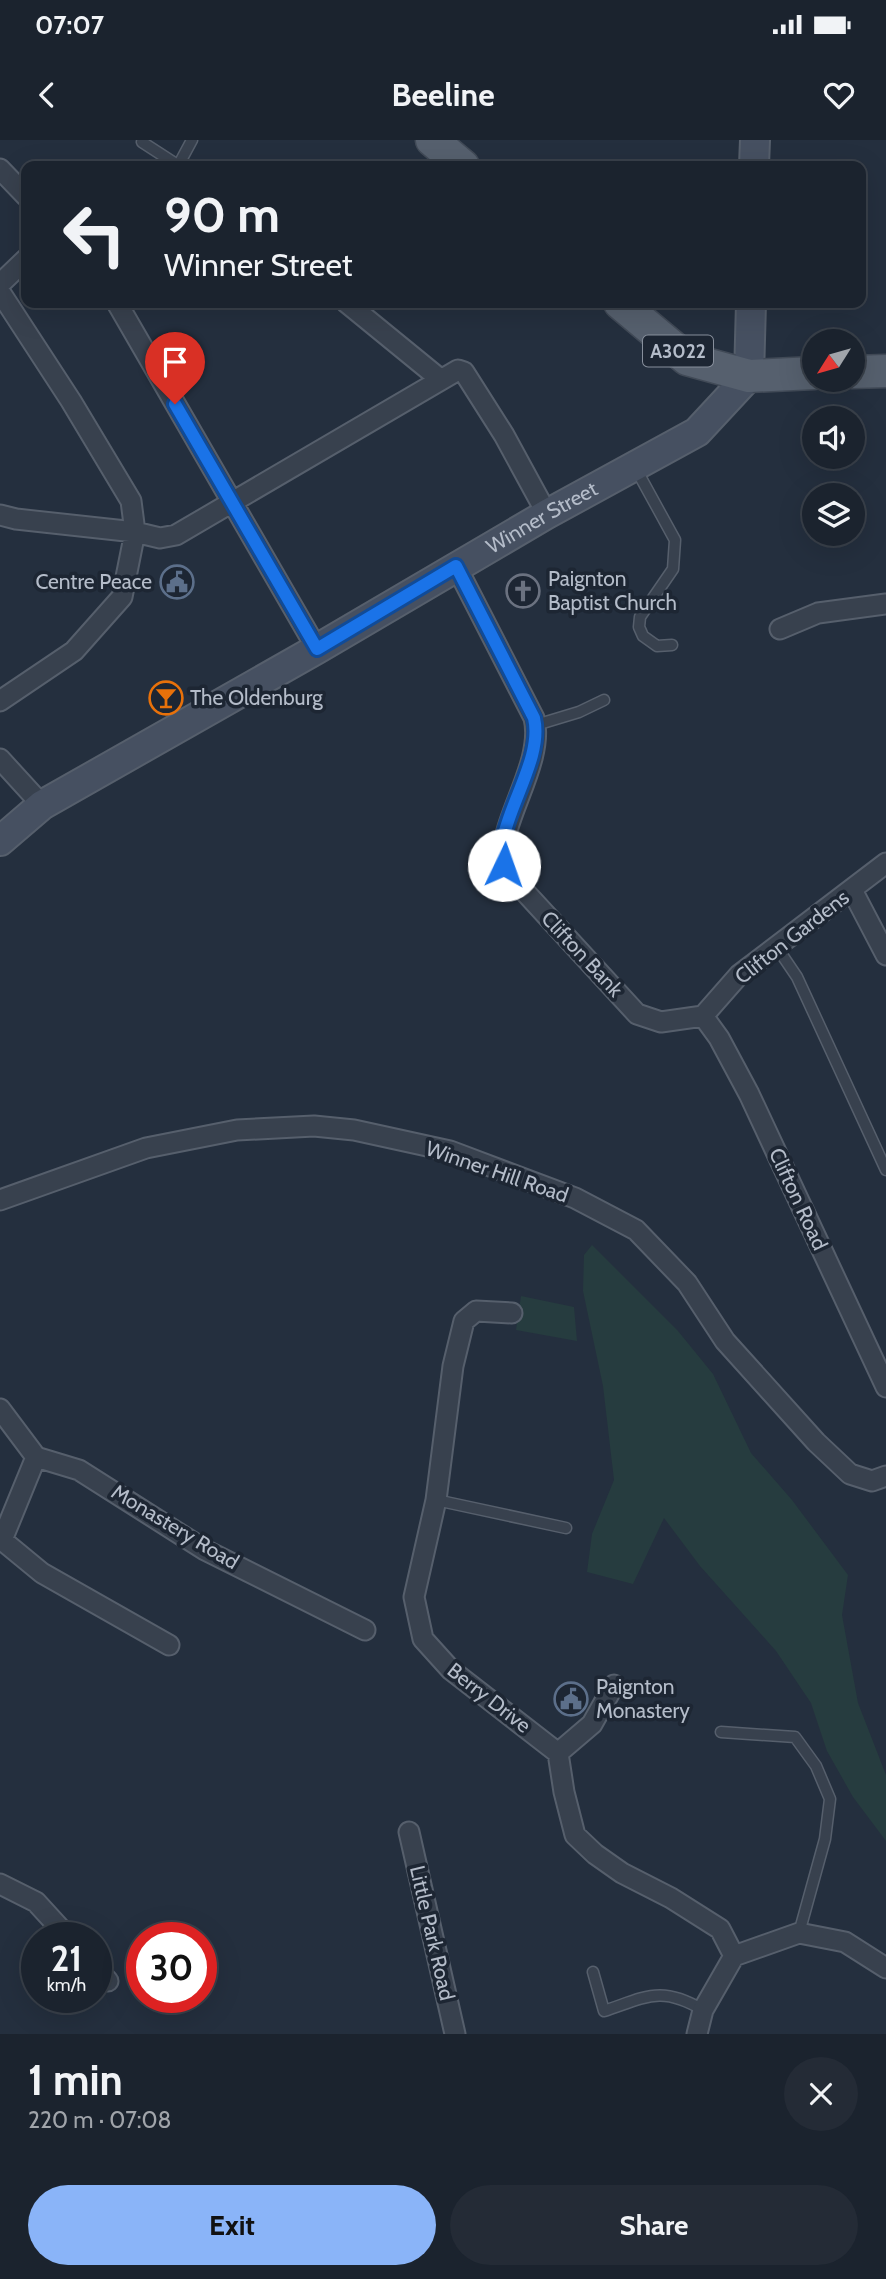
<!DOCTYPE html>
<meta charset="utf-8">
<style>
body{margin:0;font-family:Cabin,sans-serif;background:#242b36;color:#f1f3f6;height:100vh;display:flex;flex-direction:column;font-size:26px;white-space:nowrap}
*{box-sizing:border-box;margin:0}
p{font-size:23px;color:#a0a4aa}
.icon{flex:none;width:38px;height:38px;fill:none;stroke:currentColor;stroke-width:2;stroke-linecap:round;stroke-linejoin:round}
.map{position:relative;height:1894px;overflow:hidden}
.details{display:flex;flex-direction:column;background:#1b232e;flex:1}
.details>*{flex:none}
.guide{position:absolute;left:21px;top:21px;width:845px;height:147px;border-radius:14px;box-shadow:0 7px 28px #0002,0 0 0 2px #39404a;background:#1b232e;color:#f1f3f6;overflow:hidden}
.needle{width:46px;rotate:233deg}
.tools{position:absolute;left:802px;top:189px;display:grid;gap:14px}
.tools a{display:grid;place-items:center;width:63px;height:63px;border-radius:50%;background:#1b232e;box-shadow:0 7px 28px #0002,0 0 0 2px #39404a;font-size:35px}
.speed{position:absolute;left:21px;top:1782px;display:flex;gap:14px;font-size:35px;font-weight:700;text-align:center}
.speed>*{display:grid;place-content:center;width:91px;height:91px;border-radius:50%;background:#1b232e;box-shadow:0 7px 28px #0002,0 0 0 2px #39404a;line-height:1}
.speed small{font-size:18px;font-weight:400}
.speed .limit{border:10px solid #d22;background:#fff;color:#111}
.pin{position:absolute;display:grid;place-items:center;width:60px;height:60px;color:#fff;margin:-72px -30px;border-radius:50% 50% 50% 0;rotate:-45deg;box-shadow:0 0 7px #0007}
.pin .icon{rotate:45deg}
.me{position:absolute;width:77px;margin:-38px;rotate:3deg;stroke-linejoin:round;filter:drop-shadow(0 0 5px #0008)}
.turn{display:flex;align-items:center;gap:24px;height:147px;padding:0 28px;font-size:32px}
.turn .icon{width:91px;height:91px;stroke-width:2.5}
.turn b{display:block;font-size:49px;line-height:60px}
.round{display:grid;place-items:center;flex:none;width:74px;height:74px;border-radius:37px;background:#242b36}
.summary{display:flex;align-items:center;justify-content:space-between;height:119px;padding:0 28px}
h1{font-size:42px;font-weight:700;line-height:52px}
.cta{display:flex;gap:14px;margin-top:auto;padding:14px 28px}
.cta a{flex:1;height:80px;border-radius:42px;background:#8ab4f8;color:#111;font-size:28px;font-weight:700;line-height:80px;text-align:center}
.cta a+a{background:#242b36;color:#f1f3f6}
.status{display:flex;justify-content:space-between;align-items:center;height:49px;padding:0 35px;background:#1b232e;direction:ltr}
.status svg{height:19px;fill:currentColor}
header{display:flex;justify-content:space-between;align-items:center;height:91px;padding:0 28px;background:#1b232e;font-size:32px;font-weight:700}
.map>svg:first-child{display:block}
.green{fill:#263c3f}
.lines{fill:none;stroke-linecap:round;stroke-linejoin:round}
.lane-casing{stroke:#565f6c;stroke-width:13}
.street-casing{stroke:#565f6c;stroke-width:23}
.secondary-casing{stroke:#565f6c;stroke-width:32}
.primary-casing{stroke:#414a57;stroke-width:35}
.lane{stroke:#38414e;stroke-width:10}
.street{stroke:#38414e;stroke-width:19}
.secondary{stroke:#465061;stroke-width:28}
.primary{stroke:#56606e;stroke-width:32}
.route-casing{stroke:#114b97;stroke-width:18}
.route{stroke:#1a73e8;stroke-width:12}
.labels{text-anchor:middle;stroke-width:7;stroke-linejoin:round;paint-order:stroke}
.shield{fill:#1d2633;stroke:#878f9c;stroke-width:2}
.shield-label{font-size:19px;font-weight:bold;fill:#b4bcc9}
.street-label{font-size:21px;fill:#b4bcc9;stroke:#1d2633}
.poi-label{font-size:21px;fill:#b4bcc9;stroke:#1d2633;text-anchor:start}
</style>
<div class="status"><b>07:07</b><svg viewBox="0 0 49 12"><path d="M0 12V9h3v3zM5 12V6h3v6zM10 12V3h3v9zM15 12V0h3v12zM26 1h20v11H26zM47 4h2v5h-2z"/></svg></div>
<header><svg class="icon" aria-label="back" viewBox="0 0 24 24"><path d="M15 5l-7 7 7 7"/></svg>Beeline<svg class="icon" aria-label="heart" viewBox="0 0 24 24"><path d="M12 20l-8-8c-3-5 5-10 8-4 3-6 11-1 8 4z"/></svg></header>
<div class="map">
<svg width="886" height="1894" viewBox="0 0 886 1894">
<rect width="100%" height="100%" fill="#242f3e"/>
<!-- green -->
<path class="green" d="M 592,1105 L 678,1191 L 713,1234 L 751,1313 L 792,1360 L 848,1435 L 842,1475 L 858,1563 L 886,1635 L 886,1701 L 853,1657 L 827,1611 L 811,1563 L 776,1511 L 700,1426 L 664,1378 L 633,1444 L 587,1432 L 592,1394 L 614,1340 L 603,1246 L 583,1151 L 584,1115 Z
M 521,1156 L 574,1167 L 577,1201 L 516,1190 Z"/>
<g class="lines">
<defs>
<path id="lane" d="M 142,2 L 179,26
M 178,26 L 192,0
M 636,329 L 675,400 L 673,429 L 640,477 L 639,487 L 643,496 L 657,506 L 672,505
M 536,585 L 579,572 L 604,560
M 776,806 L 797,837 L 886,1030
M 436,1360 L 566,1388
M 721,1592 L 795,1597 L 816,1626 L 830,1659 L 825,1699 L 799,1793
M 593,1832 L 604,1871 C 646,1857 661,1845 703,1870"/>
<path id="street" d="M 0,29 L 26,56
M 0,144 L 26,119
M 0,152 L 71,261 L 131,361 L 135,392 L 122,457 L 74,511 L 0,561
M 117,163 L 317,509
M 347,163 L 440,239
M 0,375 L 16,379 L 135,392 L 160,398 L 176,395 L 458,230 L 464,232 L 504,295 L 547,374
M 456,426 L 534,578 C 543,615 513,662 505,698 C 504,703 501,709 501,714 C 501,723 508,732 513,739 L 637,874 L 661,882 L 703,876
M 780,489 L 818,473 L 886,464
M 0,619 L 42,665
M 852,750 L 886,815
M 703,876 L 719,898 L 749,954 L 886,1247
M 703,876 L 739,835 L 886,723
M 0,1060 L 146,1008 L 237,990 L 314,986 L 354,990 L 450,1011 L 575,1058 L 636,1090 L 687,1143 L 725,1201 L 816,1302 L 850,1334 L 872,1341 L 886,1336
M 512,1173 L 476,1171 L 464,1181 L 453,1226 L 436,1360 L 414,1457 L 423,1499 L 451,1530 L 558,1613 L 564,1652 L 575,1695 L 595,1714 L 622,1733 L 671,1758 L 720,1789 L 734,1816 L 703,1870 L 697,1894
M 0,1269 L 36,1317 L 79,1330 L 205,1410 L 365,1490
M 0,1399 L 2,1400 L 36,1317
M 2,1400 L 42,1433 L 169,1505
M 558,1613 L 592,1584 L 614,1545
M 409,1692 L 455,1894
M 0,1744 L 36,1762 L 68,1797
M 734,1816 L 799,1793 L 845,1802 L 886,1828
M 96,1828 L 108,1841"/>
<g id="secondary">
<path d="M 754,26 L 755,0"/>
<path id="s1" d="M 0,701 L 42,665 L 317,509 L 547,374 L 697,292 L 749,236 L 751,163"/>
</g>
<path id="primary" d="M 432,0 L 463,26
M 620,163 L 687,219 L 749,236 L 814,233
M 852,232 L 886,231"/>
</defs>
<!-- lane casing -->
<use href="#lane" class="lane-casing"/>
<!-- street casing -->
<use href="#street" class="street-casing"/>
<!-- secondary casing -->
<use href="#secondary" class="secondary-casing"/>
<!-- primary casing -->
<use href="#primary" class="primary-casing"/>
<!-- lane -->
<use href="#lane" class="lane"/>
<!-- street -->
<use href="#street" class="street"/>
<!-- secondary -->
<use href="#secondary" class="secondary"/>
<!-- primary -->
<use href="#primary" class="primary"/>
</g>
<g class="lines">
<defs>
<path id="route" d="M 175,264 L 317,509 L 456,426 L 534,578 C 545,624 491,686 504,725"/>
</defs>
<!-- route casing -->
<use href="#route" class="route-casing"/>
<!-- route -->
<use href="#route" class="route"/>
</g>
<!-- icons -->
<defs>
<symbol id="civic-ring" viewBox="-11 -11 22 22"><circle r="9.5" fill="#1d2633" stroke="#5c6f8a" stroke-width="1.5"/><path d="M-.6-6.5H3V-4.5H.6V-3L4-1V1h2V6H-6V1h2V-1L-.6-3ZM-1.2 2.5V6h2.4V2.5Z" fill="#5c6f8a"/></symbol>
<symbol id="church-ring" viewBox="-11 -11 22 22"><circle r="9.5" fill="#1d2633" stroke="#6b7280" stroke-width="1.5"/><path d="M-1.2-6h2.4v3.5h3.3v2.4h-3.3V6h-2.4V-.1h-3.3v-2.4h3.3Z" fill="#6b7280"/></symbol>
<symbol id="bar-ring" viewBox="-11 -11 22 22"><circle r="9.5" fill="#1d2633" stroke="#e8710a" stroke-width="1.5"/><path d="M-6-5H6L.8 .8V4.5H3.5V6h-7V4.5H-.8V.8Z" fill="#e8710a"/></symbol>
</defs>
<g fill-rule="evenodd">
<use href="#civic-ring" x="158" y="423" width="38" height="38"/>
<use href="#church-ring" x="504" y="432" width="38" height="38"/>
<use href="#bar-ring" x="147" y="539" width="38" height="38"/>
<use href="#civic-ring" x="552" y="1540" width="38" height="38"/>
</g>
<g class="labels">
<!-- shield labels -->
<rect class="shield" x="643" y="195.5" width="70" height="31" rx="5"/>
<g class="shield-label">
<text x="678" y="218">A3022</text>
</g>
<!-- street labels -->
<g class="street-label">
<text dy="7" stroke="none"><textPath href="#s1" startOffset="632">Winner Street</textPath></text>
<text transform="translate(792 797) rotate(-38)" y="7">Clifton Gardens</text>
<text transform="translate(582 814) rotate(47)" y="7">Clifton Bank</text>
<text transform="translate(497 1032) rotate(19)" y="7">Winner Hill Road</text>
<text transform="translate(798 1059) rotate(65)" y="7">Clifton Road</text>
<text transform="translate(175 1387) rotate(31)" y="7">Monastery Road</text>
<text transform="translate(489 1558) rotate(38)" y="7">Berry Drive</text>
<text transform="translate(432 1793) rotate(77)" y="7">Little Park Road</text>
</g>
<!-- poi labels -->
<g class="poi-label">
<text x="548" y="446">Paignton<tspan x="548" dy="24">Baptist Church</tspan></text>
<text x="152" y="449" text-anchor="end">Centre Peace</text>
<text x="190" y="565">The Oldenburg</text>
<text x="596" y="1554">Paignton<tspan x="596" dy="24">Monastery</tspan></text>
</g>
</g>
</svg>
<div class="tools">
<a><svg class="needle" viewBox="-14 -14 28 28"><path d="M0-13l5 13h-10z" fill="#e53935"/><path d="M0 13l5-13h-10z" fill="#a0a4aa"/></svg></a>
<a><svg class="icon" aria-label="sound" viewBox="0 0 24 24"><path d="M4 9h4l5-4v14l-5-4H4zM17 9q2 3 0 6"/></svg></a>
<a><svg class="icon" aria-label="layers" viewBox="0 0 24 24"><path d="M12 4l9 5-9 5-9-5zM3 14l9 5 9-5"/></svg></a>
</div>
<div class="speed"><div>21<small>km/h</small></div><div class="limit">30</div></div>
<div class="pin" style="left:175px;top:264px;background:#d93025"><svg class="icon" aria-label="arrive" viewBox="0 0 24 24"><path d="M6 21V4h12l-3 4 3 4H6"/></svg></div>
<svg class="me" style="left:504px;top:725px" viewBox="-20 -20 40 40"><circle r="19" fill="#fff"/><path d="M0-13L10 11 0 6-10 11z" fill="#1a73e8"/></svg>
<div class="guide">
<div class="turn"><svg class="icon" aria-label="left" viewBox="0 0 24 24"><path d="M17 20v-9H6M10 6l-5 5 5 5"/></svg><div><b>90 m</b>Winner Street</div></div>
</div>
</div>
<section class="details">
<div class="summary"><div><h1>1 min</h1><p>220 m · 07:08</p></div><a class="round"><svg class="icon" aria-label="close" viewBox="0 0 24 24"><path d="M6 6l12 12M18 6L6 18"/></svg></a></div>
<div class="cta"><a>Exit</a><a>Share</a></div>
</section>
